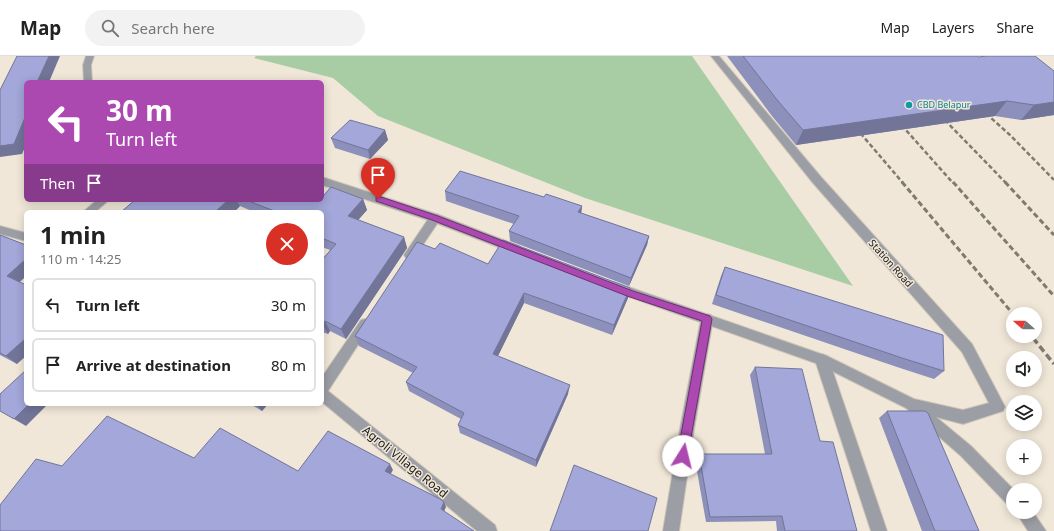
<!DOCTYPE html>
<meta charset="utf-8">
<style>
body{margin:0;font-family:"Noto Sans",sans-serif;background:#f2f2f2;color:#222;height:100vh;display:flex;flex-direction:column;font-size:15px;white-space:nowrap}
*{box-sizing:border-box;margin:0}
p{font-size:13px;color:#767676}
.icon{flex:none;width:22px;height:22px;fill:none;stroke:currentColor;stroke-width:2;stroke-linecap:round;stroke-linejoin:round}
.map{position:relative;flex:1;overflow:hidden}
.panel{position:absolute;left:24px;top:154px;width:300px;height:196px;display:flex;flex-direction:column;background:#fff;border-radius:6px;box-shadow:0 2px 10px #0003}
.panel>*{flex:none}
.top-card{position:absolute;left:24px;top:24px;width:300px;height:122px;border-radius:6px;box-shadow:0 2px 10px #0003;background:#ab49b0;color:#fff;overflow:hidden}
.needle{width:26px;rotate:291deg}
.tools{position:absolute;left:1006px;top:251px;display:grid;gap:8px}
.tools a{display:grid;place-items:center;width:36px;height:36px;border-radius:50%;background:#fff;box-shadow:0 2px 10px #0003;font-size:20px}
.pin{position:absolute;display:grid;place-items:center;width:34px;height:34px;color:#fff;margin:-41px -17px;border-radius:50% 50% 50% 0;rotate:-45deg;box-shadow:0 0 4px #0007}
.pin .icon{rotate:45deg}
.me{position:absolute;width:44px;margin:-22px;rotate:9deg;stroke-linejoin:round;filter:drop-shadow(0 0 3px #0008)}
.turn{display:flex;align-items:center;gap:14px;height:84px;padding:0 16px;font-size:18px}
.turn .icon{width:52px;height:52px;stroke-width:2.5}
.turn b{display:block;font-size:28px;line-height:34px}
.then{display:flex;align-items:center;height:38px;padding:0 16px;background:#0003;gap:8px;font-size:15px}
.round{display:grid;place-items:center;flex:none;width:42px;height:42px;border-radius:21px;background:#f2f2f2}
.head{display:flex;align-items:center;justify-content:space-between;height:68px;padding:0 16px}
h1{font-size:24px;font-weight:700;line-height:30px}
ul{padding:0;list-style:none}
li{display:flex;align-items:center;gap:12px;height:54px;margin:0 8px 6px;padding:0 8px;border:2px solid #e0e0e0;border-radius:6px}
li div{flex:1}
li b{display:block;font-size:15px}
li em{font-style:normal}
header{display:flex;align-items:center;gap:24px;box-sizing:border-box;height:56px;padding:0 20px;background:#fff;border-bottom:1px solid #e0e0e0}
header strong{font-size:19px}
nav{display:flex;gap:22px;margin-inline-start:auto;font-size:14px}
.search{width:280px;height:36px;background:#f2f2f2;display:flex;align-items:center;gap:10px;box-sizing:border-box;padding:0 14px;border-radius:22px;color:#767676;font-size:15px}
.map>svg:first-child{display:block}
.green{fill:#a8cca3}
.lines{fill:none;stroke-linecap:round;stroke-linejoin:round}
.lane-casing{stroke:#cdc5b8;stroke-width:2}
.street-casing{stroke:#cdc5b8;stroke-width:2}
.lane{fill:#9c9ea5;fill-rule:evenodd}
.street{fill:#9c9ea5;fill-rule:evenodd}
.rail-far2{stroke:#807a70;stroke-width:2.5;stroke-dasharray:4.5 2.5;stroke-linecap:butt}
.rail-far1{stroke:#807a70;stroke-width:3;stroke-dasharray:5.5 3;stroke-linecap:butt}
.rail{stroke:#807a70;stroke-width:3.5;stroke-dasharray:7 3.5;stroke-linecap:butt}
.wall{fill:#8c90bb}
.shaded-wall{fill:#727598}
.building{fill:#a3a7d9;stroke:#727598}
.route{fill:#ab49b0;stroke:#6f2f72}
.culture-dot{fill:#0f9aa8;stroke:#f0e7d8;stroke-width:1.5}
.labels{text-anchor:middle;stroke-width:3;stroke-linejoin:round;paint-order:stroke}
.far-culture-label{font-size:9px;fill:#0d838f;stroke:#f0e7d8;text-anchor:start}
.street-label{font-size:10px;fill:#181510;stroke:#f0e7d8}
.near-street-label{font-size:12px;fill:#181510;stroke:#f0e7d8}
</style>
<header>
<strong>Map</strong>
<div class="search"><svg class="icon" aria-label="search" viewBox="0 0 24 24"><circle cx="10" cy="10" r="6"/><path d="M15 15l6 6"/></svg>Search here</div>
<nav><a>Map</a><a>Layers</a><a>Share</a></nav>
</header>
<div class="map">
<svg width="1054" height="475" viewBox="0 0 1054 475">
<rect width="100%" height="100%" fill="#f0e7d8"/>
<!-- green -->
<path class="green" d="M 256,0 L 692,0 L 853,230 L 585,142 L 378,60 L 333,22 L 254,2 Z"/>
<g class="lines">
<defs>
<path id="lane" d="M 86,0 L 94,0 L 91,9 L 92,26 L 84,26 L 83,9 Z
M 711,0 L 719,0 L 821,121 L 972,288 L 1003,347 L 1005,351 L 1003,355 L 963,368 L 936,361 L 971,390 L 1014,434 L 1013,452 L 1008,449 L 961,400 L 906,352 L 818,308 L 610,234 L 608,231 L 610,228 L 614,226 L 827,300 L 914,343 L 963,354 L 989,347 L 962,296 L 813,127 Z
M 322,121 L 439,159 L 519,190 L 521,193 L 519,196 L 515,197 L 511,196 L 431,165 L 322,129 Z
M 1016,456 L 1033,456 L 1046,475 L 1028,475 Z"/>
<path id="street" d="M 97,144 L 109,144 L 95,156 L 83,156 Z
M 435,158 L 439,159 L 440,162 L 439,165 L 414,202 L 410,203 L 406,202 L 404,199 L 406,196 L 431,159 Z
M 0,170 L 26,177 L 26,185 L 0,178 Z
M 707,258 L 711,259 L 713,263 L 694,373 L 679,475 L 663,475 L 680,373 L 701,263 L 703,259 Z
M 365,263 L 369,264 L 371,268 L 369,272 L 328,335 L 495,469 L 497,475 L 477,475 L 322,346 L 322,321 L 361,264 Z
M 822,298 L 827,300 L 829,304 L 887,475 L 871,475 L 815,304 L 817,300 Z"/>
</defs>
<!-- lane casing -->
<use href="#lane" class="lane-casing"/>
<!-- street casing -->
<use href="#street" class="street-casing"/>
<!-- lane -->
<use href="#lane" class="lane"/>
<!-- street -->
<use href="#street" class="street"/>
<!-- rail-far2 -->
<path class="rail-far2" d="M 981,53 L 1010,79 L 1054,124
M 940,59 L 1006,127
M 897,64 L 953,127
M 856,72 L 903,127"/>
<!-- rail-far1 -->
<path class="rail-far1" d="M 902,126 L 1013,258
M 953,126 L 1054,240
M 1005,126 L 1054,179
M 1031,280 L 1034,283"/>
<!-- rail -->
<path class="rail" d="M 1033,282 L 1054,308"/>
</g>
<!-- wall -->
<path class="wall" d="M 727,0 L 977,0 L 978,1 L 1054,15 L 1054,59 L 1021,64 L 995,60 L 796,89 L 772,60 Z
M 385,74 L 388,84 L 370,103 L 335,92 L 331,82 Z
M 445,135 L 544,141 L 582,150 L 581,157 L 649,180 L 647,189 L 629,230 L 510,185 L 509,175 L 514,168 L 446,145 Z
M 324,139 L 363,143 L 367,154 L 358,164 L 404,181 L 407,192 L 346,283 L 330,275 L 328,278 L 322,276 L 322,204 L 330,194 L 322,191 L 322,156 L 254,156 L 240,150 L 234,156 L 121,156 L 135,144 L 322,144 Z
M 0,179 L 26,189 L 26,220 L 20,226 L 17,308 L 0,299 Z
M 435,193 L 488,208 L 630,232 L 628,242 L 612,279 L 524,247 L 498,300 L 568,338 L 536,411 L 460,377 L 458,369 L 461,363 L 409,335 L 406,326 L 413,317 L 359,290 L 355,280 Z
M 725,211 L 944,315 L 934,323 L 897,311 L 712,248 L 721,220 Z
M 755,311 L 820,385 L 857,475 L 777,475 L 776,465 L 706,466 L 695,404 L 699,398 L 765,398 L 750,319 Z
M 250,348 L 268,348 L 262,355 Z
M 887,355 L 979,475 L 922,475 L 879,362 Z"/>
<!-- shaded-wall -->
<path class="shaded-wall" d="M 49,0 L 60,0 L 49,26 L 37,26 Z
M 1007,45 L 995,60 L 796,89 L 803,74 Z
M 1054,46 L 1054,59 L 1021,64 L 1034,49 Z
M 26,59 L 26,89 L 22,98 L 0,101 L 0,90 Z
M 385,74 L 388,84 L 370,103 L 368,94 Z
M 363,143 L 367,154 L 352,171 L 348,160 Z
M 228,144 L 236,144 L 240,150 L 234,156 L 215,156 Z
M 582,150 L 581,160 L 578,156 Z
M 649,180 L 647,189 L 629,230 L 631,222 Z
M 404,181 L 407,192 L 346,283 L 341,273 Z
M 26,203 L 26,220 L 17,228 L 7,220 Z
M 630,232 L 628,242 L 612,279 L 614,269 Z
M 524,237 L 524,247 L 494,308 L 493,298 Z
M 325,265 L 330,275 L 328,278 L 322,268 Z
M 26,282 L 26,300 L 17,308 L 6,300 Z
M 570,329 L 568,338 L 536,411 L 536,404 Z
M 29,348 L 48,348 L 26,370 L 14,363 Z
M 256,348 L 268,348 L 262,355 Z
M 390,408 L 393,414 L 389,421 L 385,415 Z
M 444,446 L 446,451 L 443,458 L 441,453 Z"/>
<!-- building -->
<path class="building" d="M 17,0 L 49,0 L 37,26 L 26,26 L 26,59 L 14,88 L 0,90 L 0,34 Z
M 743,0 L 977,0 L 978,1 L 987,0 L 1035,0 L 1054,15 L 1054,46 L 1034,49 L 1007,45 L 803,74 L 778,45 Z
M 350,64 L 385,74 L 368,94 L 331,82 Z
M 460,115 L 544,141 L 546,138 L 582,150 L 578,156 L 649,180 L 631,222 L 509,175 L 519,160 L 445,135 Z
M 331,131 L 363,143 L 348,160 L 404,181 L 341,273 L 325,265 L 322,268 L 322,204 L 336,188 L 322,182 L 322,156 L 277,156 L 246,144 L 322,144 L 322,138 L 324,139 Z
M 135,144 L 228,144 L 215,156 L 121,156 Z
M 0,179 L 26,189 L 26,203 L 7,220 L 26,229 L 26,282 L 6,300 L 0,297 Z
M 503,184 L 630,232 L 614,269 L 524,237 L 493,298 L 570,329 L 536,404 L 458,369 L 464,357 L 406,326 L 417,311 L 355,280 L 417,186 L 435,193 L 440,187 L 488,208 Z
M 725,211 L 943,279 L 944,315 L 905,303 L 716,239 Z
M 755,311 L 802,313 L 820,385 L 833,386 L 857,475 L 785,475 L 782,460 L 710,461 L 699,398 L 772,398 Z
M 26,314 L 26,348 L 29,348 L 14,363 L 0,355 L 0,338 Z
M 887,355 L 925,355 L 928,357 L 979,475 L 935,475 Z
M 107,360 L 194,402 L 220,372 L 298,415 L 328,375 L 390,408 L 385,415 L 440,443 L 444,446 L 441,453 L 474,475 L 0,475 L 0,449 L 36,403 L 62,410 Z
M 574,409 L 657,442 L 648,475 L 550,475 Z"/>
<!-- route -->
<path class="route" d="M 378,140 L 438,160 L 633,235 L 710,260 L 712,263 L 687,404 L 683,406 L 679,404 L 677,400 L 702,265 L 627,240 L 432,164 L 376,145 L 376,141 Z"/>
<!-- markers -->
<circle class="culture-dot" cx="909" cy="49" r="4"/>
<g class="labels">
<!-- far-culture labels -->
<g class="far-culture-label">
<text x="917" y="52">CBD Belapur</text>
</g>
<!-- street labels -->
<g class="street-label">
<text transform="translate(891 207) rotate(48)" y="4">Station Road</text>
</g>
<!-- near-street labels -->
<g class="near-street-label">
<text transform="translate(405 406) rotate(39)" y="4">Agroli Village Road</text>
</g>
</g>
</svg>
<div class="tools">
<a><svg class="needle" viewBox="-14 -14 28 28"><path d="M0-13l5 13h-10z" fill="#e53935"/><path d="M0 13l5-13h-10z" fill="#767676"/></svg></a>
<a><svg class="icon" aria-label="sound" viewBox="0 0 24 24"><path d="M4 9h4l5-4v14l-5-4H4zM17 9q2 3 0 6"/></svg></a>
<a><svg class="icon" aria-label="layers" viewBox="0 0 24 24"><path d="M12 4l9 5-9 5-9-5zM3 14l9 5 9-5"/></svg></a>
<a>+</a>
<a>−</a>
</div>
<div class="pin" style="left:378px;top:143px;background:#d93025"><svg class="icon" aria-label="arrive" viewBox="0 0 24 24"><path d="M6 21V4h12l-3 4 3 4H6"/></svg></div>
<svg class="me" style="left:683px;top:400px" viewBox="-20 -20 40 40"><circle r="19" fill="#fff"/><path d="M0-13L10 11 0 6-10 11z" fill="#ab49b0"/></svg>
<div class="top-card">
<div class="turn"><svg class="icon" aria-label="left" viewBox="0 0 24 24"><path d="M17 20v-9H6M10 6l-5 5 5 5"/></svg><div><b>30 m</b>Turn left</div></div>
<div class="then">Then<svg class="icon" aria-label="arrive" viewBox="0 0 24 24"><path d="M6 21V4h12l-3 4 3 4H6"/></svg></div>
</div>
<section class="panel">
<div class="head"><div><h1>1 min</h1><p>110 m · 14:25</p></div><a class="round" style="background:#d93025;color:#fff"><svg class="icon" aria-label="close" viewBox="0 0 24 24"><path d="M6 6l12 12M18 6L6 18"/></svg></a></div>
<ul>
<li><svg class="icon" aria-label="left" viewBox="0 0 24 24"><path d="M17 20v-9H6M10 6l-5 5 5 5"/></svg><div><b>Turn left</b></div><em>30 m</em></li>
<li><svg class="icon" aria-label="arrive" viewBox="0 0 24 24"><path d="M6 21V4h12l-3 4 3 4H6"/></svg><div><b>Arrive at destination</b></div><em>80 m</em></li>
</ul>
</section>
</div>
